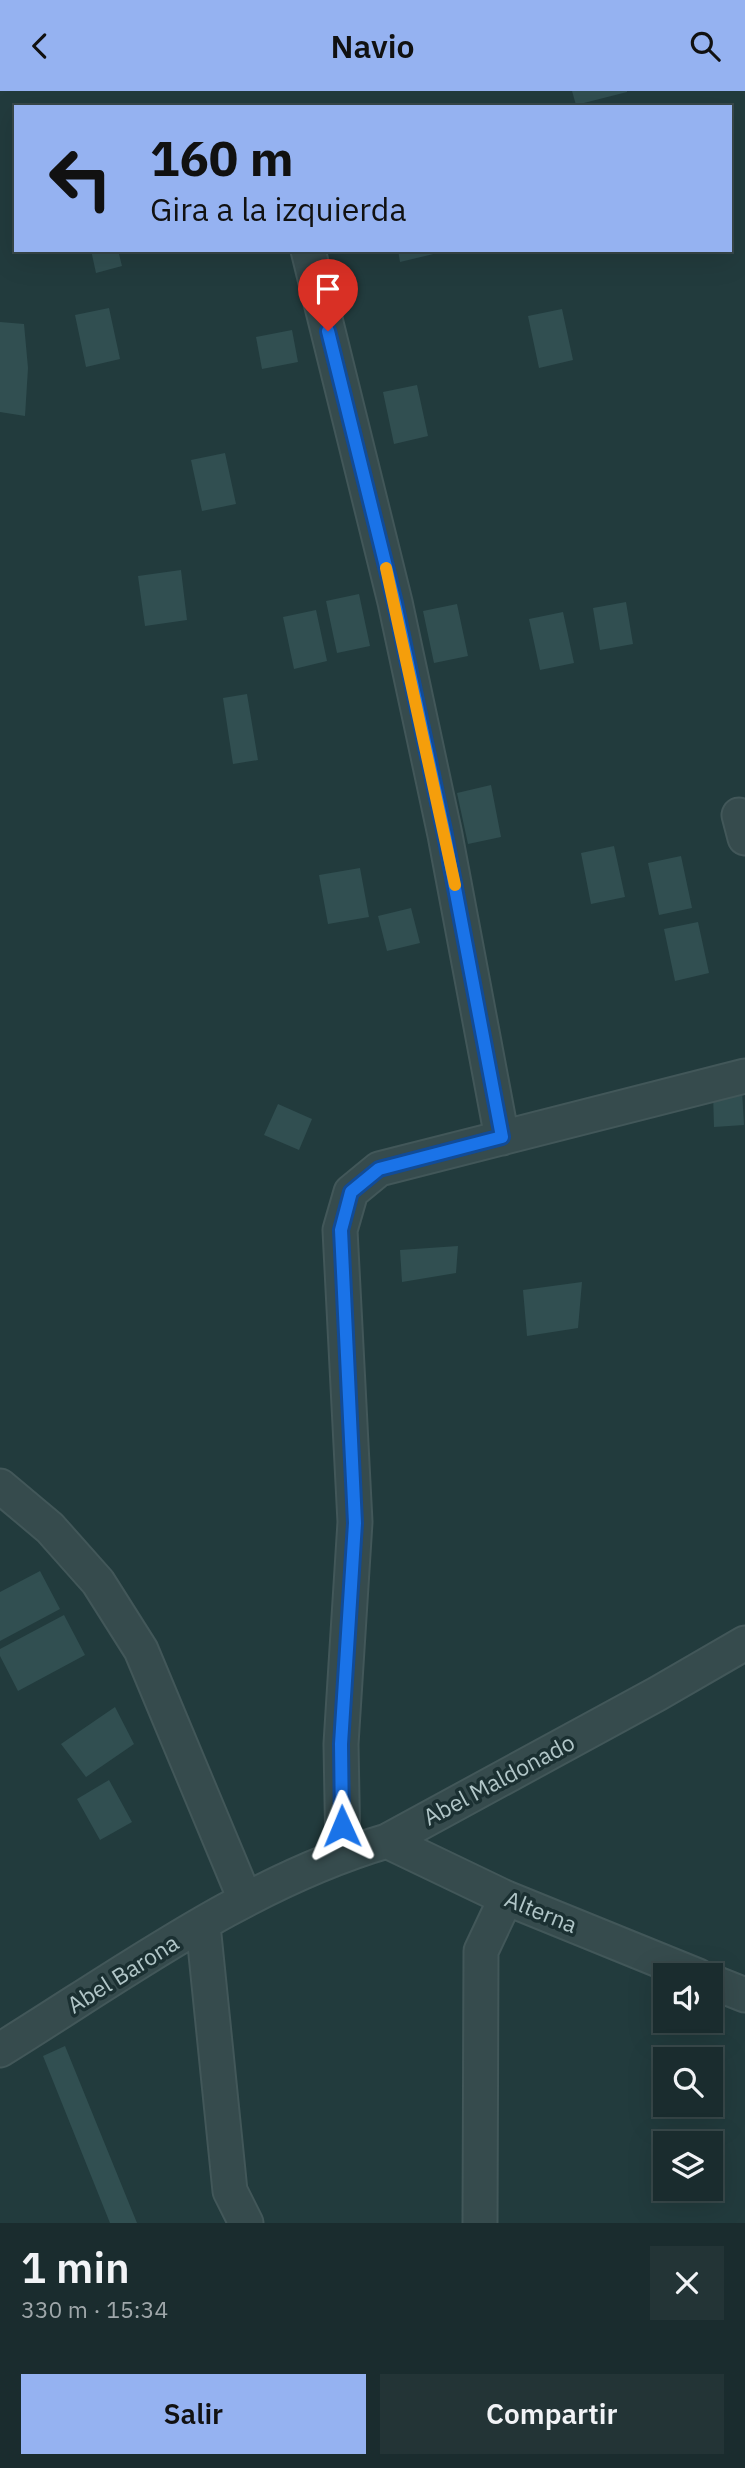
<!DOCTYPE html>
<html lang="es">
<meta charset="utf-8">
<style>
body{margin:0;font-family:"IBM Plex Sans",sans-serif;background:#233436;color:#f1f3f6;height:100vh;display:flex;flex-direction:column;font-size:26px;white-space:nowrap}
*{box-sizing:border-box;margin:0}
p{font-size:23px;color:#9fa7aa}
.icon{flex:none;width:38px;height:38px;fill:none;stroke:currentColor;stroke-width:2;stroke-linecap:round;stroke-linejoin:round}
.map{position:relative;height:2132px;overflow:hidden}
.sheet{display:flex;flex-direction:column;background:#1a2c2e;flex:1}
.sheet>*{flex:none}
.hud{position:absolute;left:14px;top:14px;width:718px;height:147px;border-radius:0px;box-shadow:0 7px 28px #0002,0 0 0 2px #38484a;background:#95b2f1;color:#111;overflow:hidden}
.fabs{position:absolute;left:653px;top:1872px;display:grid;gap:14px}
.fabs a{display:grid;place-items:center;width:70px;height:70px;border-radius:0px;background:#1a2c2e;box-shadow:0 7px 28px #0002,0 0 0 2px #38484a;font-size:35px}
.pin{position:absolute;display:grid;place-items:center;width:60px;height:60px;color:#fff;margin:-72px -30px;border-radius:50% 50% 50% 0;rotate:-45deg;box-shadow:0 0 7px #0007}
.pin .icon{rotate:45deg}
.me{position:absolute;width:77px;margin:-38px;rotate:359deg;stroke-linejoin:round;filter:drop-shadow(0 0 5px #0008)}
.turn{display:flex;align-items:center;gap:24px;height:147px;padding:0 21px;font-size:32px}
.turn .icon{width:91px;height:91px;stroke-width:2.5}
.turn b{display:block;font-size:49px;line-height:60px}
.round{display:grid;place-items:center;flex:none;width:74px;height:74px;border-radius:0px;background:#233436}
.head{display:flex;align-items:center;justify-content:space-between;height:119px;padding:0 21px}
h1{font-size:42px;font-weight:600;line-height:52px}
.cta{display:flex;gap:14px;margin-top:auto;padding:14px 21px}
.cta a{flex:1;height:80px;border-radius:0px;background:#95b2f1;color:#111;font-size:28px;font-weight:600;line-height:80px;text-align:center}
.cta a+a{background:#233436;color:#f1f3f6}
header{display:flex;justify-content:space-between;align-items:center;height:91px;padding:0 21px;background:#95b2f1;color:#111;font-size:32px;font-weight:600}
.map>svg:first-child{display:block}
.building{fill:#314f51}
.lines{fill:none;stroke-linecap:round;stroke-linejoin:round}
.minor-casing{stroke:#425759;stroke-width:37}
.minor{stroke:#364b4d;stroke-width:33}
.route-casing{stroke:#114b97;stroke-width:18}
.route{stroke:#1a73e8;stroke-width:12}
.slow{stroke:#f59e0b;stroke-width:12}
.labels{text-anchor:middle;stroke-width:7;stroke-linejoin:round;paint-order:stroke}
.street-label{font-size:23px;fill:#b1c6c8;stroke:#1b3032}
</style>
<header><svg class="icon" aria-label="back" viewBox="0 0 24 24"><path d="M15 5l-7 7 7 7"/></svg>Navio<svg class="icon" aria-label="search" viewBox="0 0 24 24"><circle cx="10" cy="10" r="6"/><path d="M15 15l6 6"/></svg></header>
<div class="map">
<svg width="745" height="2132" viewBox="0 0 745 2132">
<rect width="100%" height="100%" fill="#223b3d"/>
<!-- building -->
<path class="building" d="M 572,0 L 627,0 L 627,1 L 576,14 Z
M 91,159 L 118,159 L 122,175 L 96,182 Z
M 398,159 L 446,159 L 446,160 L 400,171 Z
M 109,217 L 120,268 L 86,276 L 75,224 Z
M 562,218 L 573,269 L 539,277 L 528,225 Z
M 0,231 L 24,233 L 28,277 L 25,325 L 0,321 Z
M 292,239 L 298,271 L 262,278 L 256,246 Z
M 417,294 L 428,345 L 394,353 L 383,301 Z
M 225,362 L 236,413 L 202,420 L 191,369 Z
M 181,479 L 187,529 L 145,535 L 138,485 Z
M 359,503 L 370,555 L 337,562 L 326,510 Z
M 626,511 L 633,553 L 600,559 L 593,517 Z
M 457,513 L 468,565 L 434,572 L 423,520 Z
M 316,519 L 327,570 L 294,578 L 283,526 Z
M 563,521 L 574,572 L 540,579 L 529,528 Z
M 247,603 L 258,669 L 233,673 L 223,607 Z
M 491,694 L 501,746 L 468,753 L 457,702 Z
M 614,755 L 625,806 L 591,813 L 581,762 Z
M 681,765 L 692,817 L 659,824 L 648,772 Z
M 360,777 L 369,826 L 328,833 L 319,784 Z
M 411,817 L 420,852 L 387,860 L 378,825 Z
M 698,831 L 709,882 L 675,890 L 664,838 Z
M 742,1000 L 744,1034 L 714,1036 L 713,1002 Z
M 278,1013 L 312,1028 L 299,1059 L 264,1044 Z
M 458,1155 L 456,1182 L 402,1191 L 400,1159 Z
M 582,1191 L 578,1237 L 527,1245 L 523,1199 Z
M 40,1480 L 60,1518 L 0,1550 L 0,1501 Z
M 64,1524 L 85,1564 L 18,1600 L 0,1565 L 0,1558 Z
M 115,1616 L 134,1653 L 86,1686 L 61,1653 Z
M 109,1689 L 132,1731 L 100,1749 L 77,1708 Z
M 65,1955 L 137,2132 L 110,2132 L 43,1965 Z"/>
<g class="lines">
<defs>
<path id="minor" d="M 308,159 L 395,511 L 445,744 L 502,1047
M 739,724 L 745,747
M 0,1395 L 50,1437 L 98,1491 L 141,1559 L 245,1808
M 387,1750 L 506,1807 L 698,1885
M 343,1763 L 341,1653 L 355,1431 L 340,1139 L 351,1101 L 379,1078 L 745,985
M 203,1834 L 230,2100 L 246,2132
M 710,1890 L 745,1904
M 0,1959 C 123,1883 247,1791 387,1750 L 657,1603 L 745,1552
M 480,2132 L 481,1860 L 506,1807"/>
</defs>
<!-- minor casing -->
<use href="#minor" class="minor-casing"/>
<!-- minor -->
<use href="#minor" class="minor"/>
</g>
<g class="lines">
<defs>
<path id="route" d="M 328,240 L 395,512 L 445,744 L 502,1046 L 379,1078 L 351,1101 L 341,1139 L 355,1432 L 341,1653 L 342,1735"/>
</defs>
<!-- route casing -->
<use href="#route" class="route-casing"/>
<!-- route -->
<use href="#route" class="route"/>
<!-- slow -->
<path class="slow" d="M 386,477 L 455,794"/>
</g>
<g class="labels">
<!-- street labels -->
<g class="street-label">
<text transform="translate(499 1689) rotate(-28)" y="8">Abel Maldonado</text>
<text transform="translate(541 1821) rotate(22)" y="8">Alterna</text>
<text transform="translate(123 1883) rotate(-32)" y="8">Abel Barona</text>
</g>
</g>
</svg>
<div class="fabs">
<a><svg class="icon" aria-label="sound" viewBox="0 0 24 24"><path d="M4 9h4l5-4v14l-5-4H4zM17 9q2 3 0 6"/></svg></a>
<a><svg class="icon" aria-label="search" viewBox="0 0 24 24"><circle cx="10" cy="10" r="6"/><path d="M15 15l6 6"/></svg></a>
<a><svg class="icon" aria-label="layers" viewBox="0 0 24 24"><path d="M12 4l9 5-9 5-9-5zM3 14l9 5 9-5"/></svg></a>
</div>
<div class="pin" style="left:328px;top:240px;background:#d93025"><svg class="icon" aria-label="arrive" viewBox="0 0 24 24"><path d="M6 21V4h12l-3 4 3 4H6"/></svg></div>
<svg class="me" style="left:342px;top:1735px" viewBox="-20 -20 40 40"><path d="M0-17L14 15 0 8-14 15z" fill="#1a73e8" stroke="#fff" stroke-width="4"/></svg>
<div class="hud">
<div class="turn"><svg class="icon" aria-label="left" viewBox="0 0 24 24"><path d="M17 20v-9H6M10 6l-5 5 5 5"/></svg><div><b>160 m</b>Gira a la izquierda</div></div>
</div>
</div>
<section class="sheet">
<div class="head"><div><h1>1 min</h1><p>330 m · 15:34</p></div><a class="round"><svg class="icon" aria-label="close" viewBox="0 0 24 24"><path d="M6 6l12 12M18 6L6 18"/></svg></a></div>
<div class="cta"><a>Salir</a><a>Compartir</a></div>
</section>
